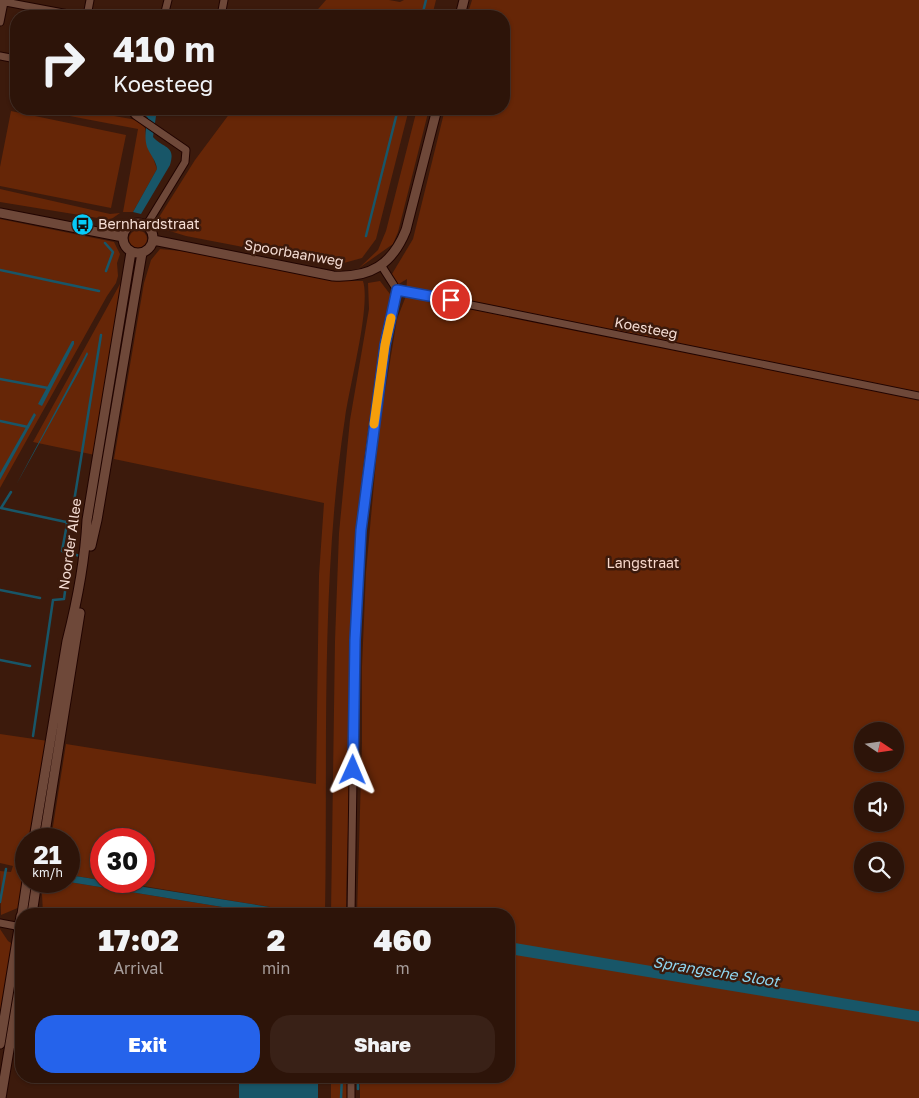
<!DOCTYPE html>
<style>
body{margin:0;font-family:"Golos Text",sans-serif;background:#392117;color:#f1f3f6;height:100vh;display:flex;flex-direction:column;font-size:19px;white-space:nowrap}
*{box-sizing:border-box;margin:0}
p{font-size:16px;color:#a79e9c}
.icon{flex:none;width:28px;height:28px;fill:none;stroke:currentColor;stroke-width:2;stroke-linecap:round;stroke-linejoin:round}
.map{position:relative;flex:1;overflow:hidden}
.details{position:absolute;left:15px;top:908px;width:500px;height:175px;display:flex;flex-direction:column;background:#2d1409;border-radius:20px;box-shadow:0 1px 4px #0004,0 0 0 1px #48332a}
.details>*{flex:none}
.top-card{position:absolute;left:10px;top:10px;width:500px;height:105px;border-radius:20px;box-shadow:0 1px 4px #0004,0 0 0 1px #48332a;background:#2d1409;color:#f1f3f6;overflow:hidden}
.needle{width:32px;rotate:103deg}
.fabs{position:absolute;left:854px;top:722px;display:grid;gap:10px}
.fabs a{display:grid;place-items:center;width:50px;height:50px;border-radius:50%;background:#2d1409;box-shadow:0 1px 4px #0004,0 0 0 1px #48332a;font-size:25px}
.speed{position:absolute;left:15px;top:828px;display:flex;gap:10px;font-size:25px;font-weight:700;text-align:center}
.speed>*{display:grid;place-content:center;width:65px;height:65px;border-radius:50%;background:#2d1409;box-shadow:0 1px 4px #0004,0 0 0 1px #48332a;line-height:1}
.speed small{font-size:12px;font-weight:400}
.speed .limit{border:8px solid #d22;background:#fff;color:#111}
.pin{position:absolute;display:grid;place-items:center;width:42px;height:42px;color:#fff;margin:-21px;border:2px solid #fff;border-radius:50%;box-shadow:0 1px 5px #0007}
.me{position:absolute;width:55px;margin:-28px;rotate:1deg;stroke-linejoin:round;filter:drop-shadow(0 0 4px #0008)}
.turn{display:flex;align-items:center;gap:18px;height:105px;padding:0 20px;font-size:22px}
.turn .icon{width:65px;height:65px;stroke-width:2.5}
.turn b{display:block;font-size:35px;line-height:42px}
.eta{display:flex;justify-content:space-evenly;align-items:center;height:85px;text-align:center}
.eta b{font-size:30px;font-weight:800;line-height:35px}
.button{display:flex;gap:10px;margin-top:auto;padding:10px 20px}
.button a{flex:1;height:58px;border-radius:20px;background:#2563eb;color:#fff;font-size:20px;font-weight:800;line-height:58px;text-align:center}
.button a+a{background:#392117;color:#f1f3f6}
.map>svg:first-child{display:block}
.green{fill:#662607;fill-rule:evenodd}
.water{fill:#185668}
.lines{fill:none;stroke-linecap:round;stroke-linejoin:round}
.stream{stroke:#185668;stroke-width:2.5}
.minor-casing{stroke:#210400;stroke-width:9}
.tertiary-casing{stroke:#210400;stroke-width:11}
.minor{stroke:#6e4839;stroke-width:7}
.tertiary{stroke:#6e4839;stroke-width:9}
.route-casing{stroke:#184099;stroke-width:12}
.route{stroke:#2563eb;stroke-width:9}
.slow{stroke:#f59e0b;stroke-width:9}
.labels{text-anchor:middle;stroke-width:5;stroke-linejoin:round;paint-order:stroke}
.poi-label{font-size:14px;fill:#f5ddd4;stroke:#3c1a0c;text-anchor:start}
.street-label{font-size:14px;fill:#f5ddd4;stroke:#3c1a0c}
.park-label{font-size:14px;fill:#f8d8cb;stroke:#3c1a0c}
.water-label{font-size:15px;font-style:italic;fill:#8ed5ef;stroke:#3c1a0c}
</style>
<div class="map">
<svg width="919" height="1098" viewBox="0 0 919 1098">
<rect width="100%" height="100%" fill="#3c1a0c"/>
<!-- green -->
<path class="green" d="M 326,0 L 389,0 L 400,2 L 404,0 L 436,0 L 432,16 L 312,16 Z
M 472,0 L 919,0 L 919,1098 L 360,1098 L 360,1076 L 509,1076 L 509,914 L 357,914 L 362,742 L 362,666 L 366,572 L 379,428 L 397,319 L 406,296 L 407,279 L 397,285 L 393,281 L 392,274 L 413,239 L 445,109 L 504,109 L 504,16 L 467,16 ZM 862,731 L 895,731 L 895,764 L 862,764 ZM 862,791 L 895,791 L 895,824 L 862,824 ZM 862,851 L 895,851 L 895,884 L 862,884 Z
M 33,109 L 74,109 L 137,120 L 145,128 L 146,138 L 157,169 L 133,212 L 123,212 L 138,129 Z
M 233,109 L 409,109 L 376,239 L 362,258 L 340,264 L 326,263 L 186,236 L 160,228 L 156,222 L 195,160 Z
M 417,109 L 429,109 L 398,232 L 393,244 L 359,268 L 378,250 L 386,231 Z
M 11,111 L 126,135 L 111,208 L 0,186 L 0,167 Z
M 0,189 L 110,214 L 120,213 L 110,220 L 0,202 Z
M 0,219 L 114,242 L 120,254 L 117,263 L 118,276 L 116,283 L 107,296 L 0,488 Z
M129 239a9 9 0 1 1 18 0a9 9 0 1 1-18 0Z
M 160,249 L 192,252 L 340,281 L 363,281 C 371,306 349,387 345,418 C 320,582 328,749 325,914 L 319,914 L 317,911 L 311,912 L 282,909 L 113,881 L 144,881 L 144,839 L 101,839 L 101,880 L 69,875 L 69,839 L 51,839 L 66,744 L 316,784 L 319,575 L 324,503 L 114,459 L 144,283 L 151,260 Z
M 124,280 L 95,455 L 33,442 L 120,284 Z
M 380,281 L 393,298 C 356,447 351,616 350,770 C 349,818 346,866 346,914 L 331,914 L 335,641 L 339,533 L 350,420 L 369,309 L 368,283 Z
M 119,340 L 124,342 L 102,477 L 97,476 Z
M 0,734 L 48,741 L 32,839 L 26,839 L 26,874 L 20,907 L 1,915 L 0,871 L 11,872 L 13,866 L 0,863 Z
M 44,881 L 63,881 L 265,914 L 43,914 L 42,894 Z
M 0,929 L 8,941 L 14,945 L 0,1030 Z
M 331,1076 L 347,1076 L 347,1098 L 331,1098 Z"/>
<!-- water -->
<path class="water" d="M 139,109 L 157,109 L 153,137 C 164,149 176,145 170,165 L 141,214 L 133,212 L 157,169 C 156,160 150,155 147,147 C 144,137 146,127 148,118 Z
M 72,341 L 74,341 L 74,344 L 42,406 L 38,404 Z
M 87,352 L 88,354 L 80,370 L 16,485 Z
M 34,413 L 36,415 L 0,480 L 0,473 Z
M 69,875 L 282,909 L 311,912 L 317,911 L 319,914 L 265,914 L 63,881 L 69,881 Z
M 509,942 L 919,1011 L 919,1022 L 509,954 Z
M 239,1076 L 318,1076 L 318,1098 L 239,1098 Z"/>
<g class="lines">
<!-- stream -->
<path class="stream" d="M 422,16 L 426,0
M 366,236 L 398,109
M 105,243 L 113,252 L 106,271
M 0,270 L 99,291
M 0,379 L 48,388
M 0,421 L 28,427
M 11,492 L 1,508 L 66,522 L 67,524 L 62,551 L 80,556
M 67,524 L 71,520 L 101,335
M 0,590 L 40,598
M 0,660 L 30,666
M 33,736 L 53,600 L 64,599 L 69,562
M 0,902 L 6,869
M 358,1076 L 358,1089
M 341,1098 L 342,1076"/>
<defs>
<path id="minor" d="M 0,1 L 79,16
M 87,16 L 90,0
M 161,16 L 165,12 L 168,0
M 221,16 L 224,0
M 0,22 L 4,2
M 0,56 L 16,59
M 130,109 L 135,115 L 186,150 L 185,162 L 146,226
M 381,265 L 397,290 L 919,396
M 351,914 L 355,640 L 361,530 L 369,458 L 385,345 L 397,290
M 0,923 L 21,927
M 351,1098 L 351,1076"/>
<path id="tertiary" d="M 460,16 L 464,0
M 0,213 L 123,237
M123 238a15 15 0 1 1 30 0a15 15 0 1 1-30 0Z
M 153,240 L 333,276 C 370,278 392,265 406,230 L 437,109
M 91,546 L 97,520 L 142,253
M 34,839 L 67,641 C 77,602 85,560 87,520 L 131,252
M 44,839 L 80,613
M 22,914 L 27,881
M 32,914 L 37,881
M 0,1044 L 21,916
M 1,1098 L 21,978"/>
</defs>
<!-- minor casing -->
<use href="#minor" class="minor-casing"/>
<!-- tertiary casing -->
<use href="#tertiary" class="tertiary-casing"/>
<!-- minor -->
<use href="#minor" class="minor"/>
<!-- tertiary -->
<use href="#tertiary" class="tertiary"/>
</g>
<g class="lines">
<defs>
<path id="route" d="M 353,770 L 355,640 L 361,530 L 385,345 L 397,290 L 451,300"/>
</defs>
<!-- route casing -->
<use href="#route" class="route-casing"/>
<!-- route -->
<use href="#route" class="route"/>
<!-- slow -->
<path class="slow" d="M 374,424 L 385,345 L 391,318"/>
</g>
<!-- icons -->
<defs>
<symbol id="bus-disc" viewBox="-11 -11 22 22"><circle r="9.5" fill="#06cbf9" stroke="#3c1a0c"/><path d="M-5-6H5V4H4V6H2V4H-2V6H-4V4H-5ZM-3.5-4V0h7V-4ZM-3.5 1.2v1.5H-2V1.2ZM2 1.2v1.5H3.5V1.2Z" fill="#111"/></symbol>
</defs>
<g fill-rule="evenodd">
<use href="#bus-disc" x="70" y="212" width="25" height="25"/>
</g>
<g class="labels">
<!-- poi labels -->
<g class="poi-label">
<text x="98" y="229">Bernhardstraat</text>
</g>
<!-- street labels -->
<g class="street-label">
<text transform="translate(294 253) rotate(10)" y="5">Spoorbaanweg</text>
<text transform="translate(646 328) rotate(11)" y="5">Koesteeg</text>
<text transform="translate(70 544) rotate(-82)" y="5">Noorder Allee</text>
</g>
<!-- park labels -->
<g class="park-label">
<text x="643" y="568">Langstraat</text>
</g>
<!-- water labels -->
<g class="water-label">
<text transform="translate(716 972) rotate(9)" y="5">Sprangsche Sloot</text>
</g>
</g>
</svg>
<div class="fabs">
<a><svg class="needle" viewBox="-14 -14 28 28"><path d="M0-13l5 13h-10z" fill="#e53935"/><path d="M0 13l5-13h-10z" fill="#a79e9c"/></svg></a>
<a><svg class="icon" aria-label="sound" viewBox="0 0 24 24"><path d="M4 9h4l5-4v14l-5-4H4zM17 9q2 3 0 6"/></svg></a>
<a><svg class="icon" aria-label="search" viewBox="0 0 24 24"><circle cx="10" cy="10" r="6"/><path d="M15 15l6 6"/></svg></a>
</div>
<div class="speed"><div>21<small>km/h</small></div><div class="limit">30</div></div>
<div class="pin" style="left:451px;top:300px;background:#d93025"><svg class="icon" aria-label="arrive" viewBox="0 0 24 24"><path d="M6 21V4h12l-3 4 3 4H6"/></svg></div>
<svg class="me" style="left:353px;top:770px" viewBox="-20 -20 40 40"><path d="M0-17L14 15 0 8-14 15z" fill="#2563eb" stroke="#fff" stroke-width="4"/></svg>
<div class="top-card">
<div class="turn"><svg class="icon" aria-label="right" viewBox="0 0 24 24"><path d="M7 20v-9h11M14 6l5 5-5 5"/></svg><div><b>410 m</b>Koesteeg</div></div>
</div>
<section class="details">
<div class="eta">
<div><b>17:02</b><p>Arrival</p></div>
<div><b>2</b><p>min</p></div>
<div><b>460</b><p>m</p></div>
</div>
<div class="button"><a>Exit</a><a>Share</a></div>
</section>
</div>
